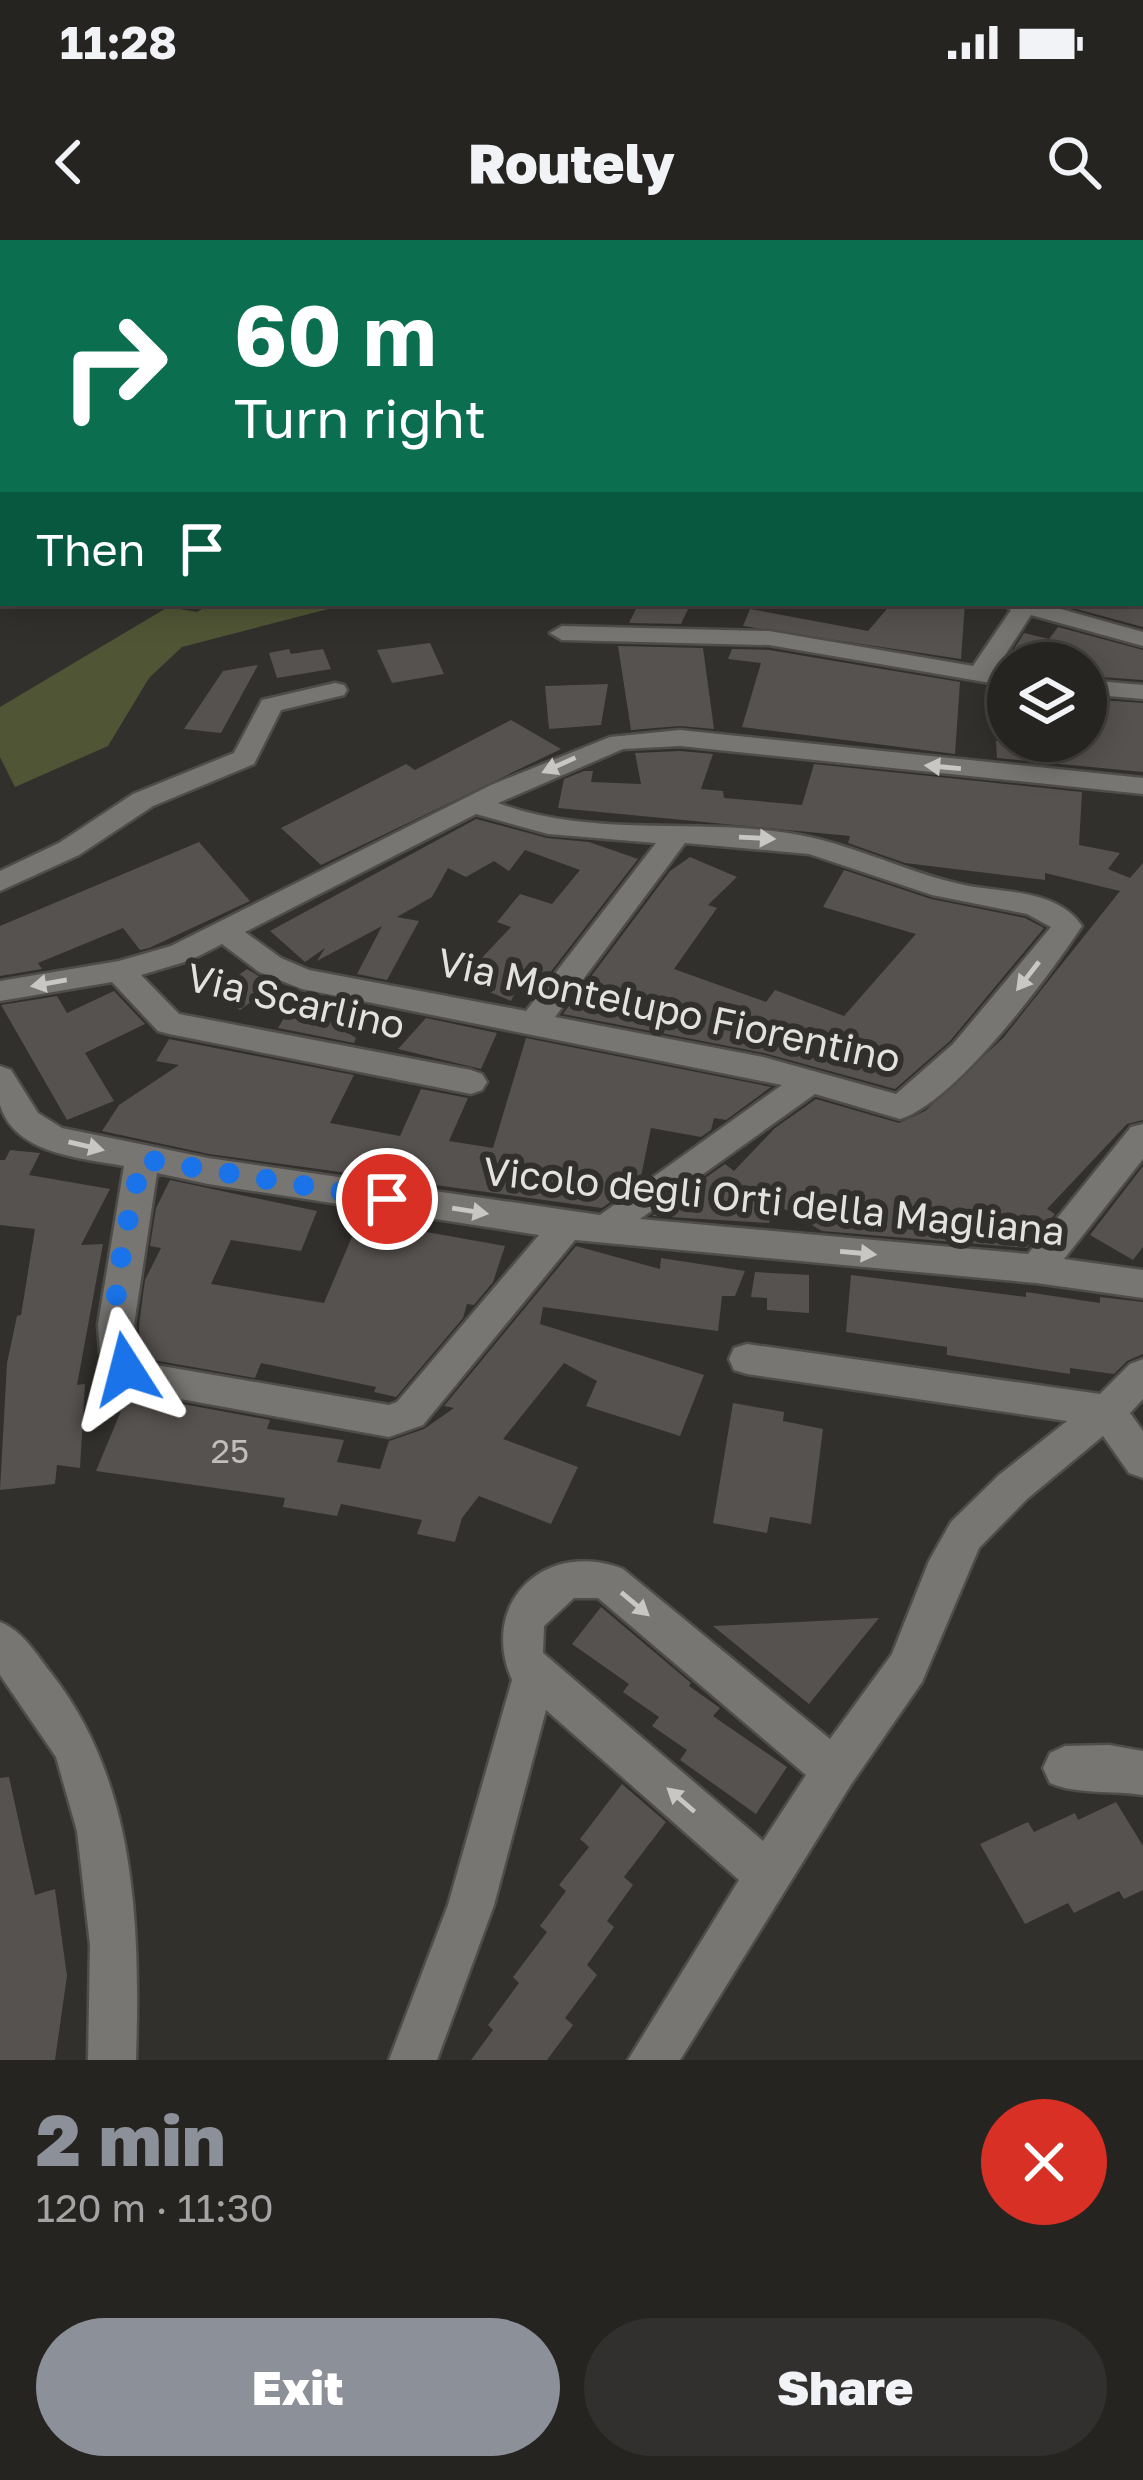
<!DOCTYPE html>
<meta charset="utf-8">
<style>
body{margin:0;font-family:"Golos Text",sans-serif;background:#32302e;color:#f1f3f6;height:100vh;display:flex;flex-direction:column;font-size:45px;white-space:nowrap}
*{box-sizing:border-box;margin:0}
p{font-size:39px;color:#a4a4a5}
.icon{flex:none;width:66px;height:66px;fill:none;stroke:currentColor;stroke-width:2;stroke-linecap:round;stroke-linejoin:round}
.map{position:relative;height:1820px;overflow:hidden}
.panel{display:flex;flex-direction:column;background:#262421;flex:1}
.panel>*{flex:none}
.top-card{position:absolute;left:0px;top:0px;width:1143px;height:366px;box-shadow:0 6px 30px #0003,0 0 0 3px #42413f;background:#0b6e4f;color:#fff;overflow:hidden}
.buttons{position:absolute;left:987px;top:402px;display:grid;gap:24px}
.buttons a{display:grid;place-items:center;width:120px;height:120px;border-radius:50%;background:#262421;box-shadow:0 6px 30px #0003,0 0 0 3px #42413f;font-size:60px}
.pin{position:absolute;display:grid;place-items:center;width:102px;height:102px;color:#fff;margin:-51px;border:6px solid #fff;border-radius:50%;box-shadow:0 3px 12px #0007}
.me{position:absolute;width:132px;margin:-66px;rotate:351deg;stroke-linejoin:round;filter:drop-shadow(0 0 9px #0008)}
.turn{display:flex;align-items:center;gap:42px;height:252px;padding:0 36px;font-size:54px}
.turn .icon{width:156px;height:156px;stroke-width:2.5}
.turn b{display:block;font-size:84px;line-height:102px}
.then{display:flex;align-items:center;height:114px;padding:0 36px;background:#0003;gap:24px;font-size:45px}
.round{display:grid;place-items:center;flex:none;width:126px;height:126px;border-radius:63px;background:#32302e}
.head{display:flex;align-items:center;justify-content:space-between;height:204px;padding:0 36px}
h1{font-size:72px;font-weight:800;line-height:90px;color:#8c9099}
.cta{display:flex;gap:24px;margin-top:auto;padding:24px 36px}
.cta a{flex:1;height:138px;border-radius:72px;background:#8c9099;color:#fff;font-size:48px;font-weight:800;line-height:138px;text-align:center}
.cta a+a{background:#32302e;color:#f1f3f6}
.status{display:flex;justify-content:space-between;align-items:center;height:84px;padding:0 60px;background:#262421;direction:ltr}
.status svg{height:33px;fill:currentColor}
header{display:flex;justify-content:space-between;align-items:center;height:156px;padding:0 36px;background:#262421;font-size:54px;font-weight:800}
.map>svg:first-child{display:block}
.green{fill:#505635}
.building{fill:#56524f}
.lines{fill:none;stroke-linecap:round;stroke-linejoin:round}
.minor-casing{stroke:#4e4d4a;stroke-width:5}
.minor{fill:#787672;fill-rule:evenodd}
.oneway{fill:#c8c7c4}
.route{stroke:#1a73e8;stroke-width:21;stroke-dasharray:0 37.8}
.labels{text-anchor:middle;stroke-width:12;stroke-linejoin:round;paint-order:stroke}
.number-label{font-size:33px;fill:#c0bebc}
.street-label{font-size:39px;fill:#e3e2e0;stroke:#32302c}
</style>
<div class="status"><b>11:28</b><svg viewBox="0 0 49 12"><path d="M0 12V9h3v3zM5 12V6h3v6zM10 12V3h3v9zM15 12V0h3v12zM26 1h20v11H26zM47 4h2v5h-2z"/></svg></div>
<header><svg class="icon" aria-label="back" viewBox="0 0 24 24"><path d="M15 5l-7 7 7 7"/></svg>Routely<svg class="icon" aria-label="search" viewBox="0 0 24 24"><circle cx="10" cy="10" r="6"/><path d="M15 15l6 6"/></svg></header>
<div class="map">
<svg width="1143" height="1820" viewBox="0 0 1143 1820">
<rect width="100%" height="100%" fill="#32302c"/>
<!-- green -->
<path class="green" d="M 212,363 L 351,363 L 182,407 L 149,438 L 108,506 L 15,547 L 0,517 L 0,467 L 168,367 L 197,372 Z"/>
<!-- building -->
<path class="building" d="M 639,363 L 691,363 L 681,384 L 629,383 Z
M 892,363 L 965,363 L 961,419 L 743,386 L 750,369 L 868,391 Z
M 1076,363 L 1143,363 L 1143,387 L 1073,368 Z
M 1058,387 L 1143,410 L 1143,440 L 1086,436 L 1086,423 L 1005,423 L 1024,393 L 1049,399 Z
M 430,403 L 444,434 L 392,443 L 377,410 Z
M 618,406 L 703,408 L 714,489 L 680,486 L 631,490 Z
M 289,409 L 291,414 L 323,409 L 331,429 L 277,438 L 269,413 Z
M 732,409 L 769,410 L 960,442 L 955,514 L 742,487 L 761,423 L 728,419 Z
M 258,425 L 221,493 L 184,489 L 223,431 Z
M 608,444 L 601,485 L 549,489 L 545,446 Z
M 1086,459 L 1143,463 L 1143,532 L 997,518 L 996,501 L 1086,501 Z
M 511,480 L 561,509 L 321,625 L 281,588 L 406,524 L 415,530 Z
M 680,511 L 713,514 L 701,549 L 723,551 L 724,558 L 802,565 L 814,524 L 1082,552 L 1079,605 L 1120,613 L 1108,629 L 1130,638 L 1143,623 L 1143,880 L 1127,884 L 1047,969 L 1055,974 L 1027,1008 L 822,991 L 776,964 L 769,983 L 652,976 L 725,924 L 734,931 L 775,888 L 816,859 L 899,883 L 925,871 L 1003,798 L 1120,651 L 1045,633 L 1045,640 L 905,623 L 848,603 L 850,596 L 558,568 L 564,539 L 584,531 L 593,531 L 591,542 L 641,544 L 635,513 Z
M 476,579 L 547,598 L 589,602 L 638,619 L 535,752 L 518,746 L 511,761 L 461,740 L 511,687 L 497,682 L 520,654 L 552,664 L 580,630 L 525,610 L 509,631 L 494,621 L 466,637 L 448,628 L 432,657 L 397,677 L 419,681 L 387,740 L 357,734 L 382,686 L 317,721 L 325,708 L 305,722 L 270,691 Z
M 199,602 L 250,661 L 149,708 L 140,710 L 123,688 L 38,723 L 42,729 L 0,736 L 0,686 Z
M 690,617 L 737,637 L 708,665 L 717,668 L 674,729 L 766,762 L 775,750 L 844,776 L 916,694 L 823,667 L 844,630 L 931,659 L 1025,678 L 1044,688 L 950,801 L 895,849 L 764,813 L 563,774 L 670,631 Z
M 211,724 L 233,739 L 247,729 L 274,745 L 240,770 L 191,738 Z
M 114,751 L 145,784 L 85,813 L 114,861 L 67,880 L 1,765 L 57,756 L 67,773 Z
M 295,759 L 356,798 L 354,803 L 278,788 Z
M 426,778 L 497,793 L 481,829 L 398,809 Z
M 526,798 L 771,847 L 726,880 L 714,878 L 711,890 L 701,897 L 651,888 L 640,941 L 602,968 L 209,914 L 102,891 L 119,865 L 179,825 L 156,821 L 169,799 L 354,835 L 330,883 L 400,896 L 421,849 L 468,858 L 449,901 L 493,908 Z
M 10,910 L 40,913 L 29,935 L 110,949 L 81,1005 L 103,1004 L 77,1145 L 85,1144 L 80,1228 L 57,1225 L 55,1244 L 0,1250 L 7,1123 L 17,1076 L 21,1075 L 35,989 L 0,985 L 0,920 L 5,920 Z
M 1143,926 L 1143,1007 L 1133,1020 L 1090,995 Z
M 170,940 L 317,971 L 301,1011 L 231,1000 L 211,1044 L 324,1063 L 359,980 L 505,1006 L 493,1042 L 474,1065 L 467,1064 L 463,1078 L 396,1157 L 374,1152 L 376,1147 L 261,1123 L 255,1138 L 147,1119 L 140,1109 L 139,1085 L 145,1040 L 161,1008 L 150,1006 L 156,968 Z
M 576,1006 L 660,1029 L 661,1018 L 745,1031 L 735,1056 L 722,1056 L 718,1091 L 543,1067 L 540,1084 L 704,1135 L 680,1196 L 586,1166 L 597,1141 L 564,1123 L 503,1199 L 578,1227 L 551,1284 L 479,1256 L 462,1278 L 455,1302 L 417,1294 L 422,1280 L 341,1264 L 337,1276 L 283,1267 L 285,1258 L 96,1231 L 128,1154 L 270,1180 L 267,1189 L 344,1200 L 337,1222 L 380,1229 L 389,1201 L 424,1189 L 454,1168 L 444,1166 Z
M 755,1032 L 809,1035 L 809,1073 L 767,1070 L 767,1058 L 751,1057 Z
M 851,1035 L 1026,1057 L 1026,1052 L 1100,1063 L 1100,1057 L 1143,1062 L 1143,1114 L 1127,1121 L 1114,1134 L 1070,1128 L 1070,1134 L 947,1115 L 947,1107 L 846,1092 Z
M 733,1163 L 784,1172 L 783,1181 L 823,1189 L 811,1284 L 770,1277 L 767,1293 L 713,1283 Z
M 601,1367 L 691,1443 L 689,1446 L 720,1468 L 713,1476 L 787,1527 L 756,1574 L 680,1520 L 687,1510 L 652,1486 L 659,1477 L 623,1452 L 629,1444 L 572,1404 Z
M 879,1378 L 809,1464 L 713,1386 Z
M 9,1537 L 35,1655 L 55,1649 L 67,1736 L 55,1820 L 0,1820 L 0,1538 Z
M 622,1544 L 666,1582 L 624,1637 L 633,1645 L 607,1681 L 614,1687 L 587,1725 L 597,1735 L 565,1778 L 573,1785 L 547,1820 L 471,1820 L 493,1790 L 488,1785 L 519,1743 L 513,1737 L 547,1692 L 540,1686 L 566,1651 L 559,1645 L 589,1607 L 580,1599 Z
M 1116,1562 L 1143,1606 L 1143,1650 L 1124,1659 L 1119,1651 L 1074,1673 L 1068,1663 L 1025,1684 L 980,1604 L 1028,1582 L 1034,1592 L 1075,1573 L 1078,1580 Z"/>
<g class="lines">
<defs>
<path id="minor" d="M 598,0 L 616,0 L 596,3 Z
M 0,111 L 3,111 L 3,123 L 0,123 Z
M 1001,363 L 1039,363 L 1143,392 L 1143,406 L 1031,375 L 996,429 L 1008,432 L 1008,446 L 769,405 L 562,400 L 550,393 L 562,386 L 769,391 L 973,426 L 1011,370 Z
M 1086,440 L 1143,445 L 1143,459 L 1086,454 Z
M 335,443 L 344,445 L 347,450 L 344,455 L 281,470 L 254,524 L 153,566 L 79,615 L 0,651 L 0,631 L 59,603 L 133,554 L 234,513 L 262,460 Z
M 680,490 L 1143,538 L 1143,554 L 680,506 L 623,509 L 498,563 C 591,598 692,578 788,593 C 849,602 904,632 964,645 C 1003,653 1057,649 1082,686 C 1049,736 956,862 900,879 L 815,854 L 640,979 L 1028,1014 L 1131,887 L 1143,884 L 1143,919 L 1064,1019 L 1143,1030 L 1143,1058 L 1036,1043 L 575,1000 L 423,1185 L 389,1197 L 120,1148 L 100,1112 L 98,1085 L 124,926 C 83,918 15,915 0,865 C 0,854 0,838 0,826 L 11,830 L 38,873 L 62,888 L 208,918 L 600,975 L 782,845 L 302,749 L 259,732 L 222,704 L 191,720 L 141,735 L 179,774 L 471,830 L 482,834 L 487,842 L 482,850 L 471,854 L 169,794 L 158,791 L 112,742 L 0,761 L 0,741 L 119,721 L 171,706 L 491,545 L 610,497 ZM 476,574 L 548,594 L 656,603 L 526,771 L 309,730 L 281,718 L 245,692 ZM 685,603 L 809,614 L 932,655 L 1027,674 L 1051,687 L 953,804 L 896,854 L 763,817 L 555,777 ZM 157,933 L 208,944 L 539,995 L 397,1162 L 389,1165 L 144,1123 L 136,1110 L 134,1085 Z
M 747,1104 L 1100,1154 L 1130,1124 L 1143,1119 L 1143,1159 L 1130,1173 L 1143,1191 L 1143,1238 L 1129,1233 L 1103,1196 L 1027,1259 L 979,1308 L 922,1442 L 850,1546 L 680,1820 L 628,1820 L 739,1640 L 546,1470 L 494,1665 L 437,1820 L 389,1820 L 448,1665 L 512,1440 C 478,1361 547,1299 623,1329 L 830,1499 L 892,1414 L 929,1321 L 951,1282 L 999,1235 L 1067,1181 L 747,1134 L 734,1130 L 729,1119 L 734,1108 ZM 574,1358 L 598,1358 L 806,1535 L 763,1601 L 543,1413 L 544,1386 Z
M 0,1382 C 23,1391 36,1414 51,1433 C 137,1542 140,1687 136,1820 L 88,1820 L 90,1705 L 77,1591 L 56,1517 L 0,1435 Z
M 1109,1505 L 1143,1511 L 1143,1555 C 1113,1550 1077,1555 1050,1543 L 1043,1528 L 1050,1513 L 1065,1506 Z"/>
</defs>
<!-- minor casing -->
<use href="#minor" class="minor-casing"/>
<!-- minor -->
<use href="#minor" class="minor"/>
</g>
<!-- one-way arrows -->
<defs><path id="oneway-solid" d="M-6-.8H1V-3.2L6.5 0L1 3.2V.8H-6Z" transform="scale(3)"/></defs>
<g class="oneway">
<use href="#oneway-solid" transform="translate(559 525) rotate(156)"/>
<use href="#oneway-solid" transform="translate(943 527) rotate(-175)"/>
<use href="#oneway-solid" transform="translate(757 598) rotate(3)"/>
<use href="#oneway-solid" transform="translate(1028 736) rotate(128)"/>
<use href="#oneway-solid" transform="translate(49 743) rotate(170)"/>
<use href="#oneway-solid" transform="translate(86 906) rotate(13)"/>
<use href="#oneway-solid" transform="translate(470 971) rotate(9)"/>
<use href="#oneway-solid" transform="translate(858 1013) rotate(5)"/>
<use href="#oneway-solid" transform="translate(635 1364) rotate(40)"/>
<use href="#oneway-solid" transform="translate(681 1560) rotate(-139)"/>
</g>
<g class="lines">
<!-- route -->
<path class="route" d="M 126,1129 C 99,1083 131,970 142,919 L 387,959"/>
</g>
<g class="labels">
<!-- number labels -->
<g class="number-label">
<text x="230" y="1223">25</text>
</g>
<!-- street labels -->
<g class="street-label">
<text transform="translate(296 761) rotate(13)" y="14">Via Scarlino</text>
<text transform="translate(669 770) rotate(12)" y="14">Via Montelupo Fiorentino</text>
<text transform="translate(774 961) rotate(6)" y="14">Vicolo degli Orti della Magliana</text>
</g>
</g>
</svg>
<div class="buttons">
<a><svg class="icon" aria-label="layers" viewBox="0 0 24 24"><path d="M12 4l9 5-9 5-9-5zM3 14l9 5 9-5"/></svg></a>
</div>
<div class="pin" style="left:387px;top:959px;background:#d93025"><svg class="icon" aria-label="arrive" viewBox="0 0 24 24"><path d="M6 21V4h12l-3 4 3 4H6"/></svg></div>
<svg class="me" style="left:126px;top:1129px" viewBox="-20 -20 40 40"><path d="M0-17L14 15 0 8-14 15z" fill="#1a73e8" stroke="#fff" stroke-width="4"/></svg>
<div class="top-card">
<div class="turn"><svg class="icon" aria-label="right" viewBox="0 0 24 24"><path d="M7 20v-9h11M14 6l5 5-5 5"/></svg><div><b>60 m</b>Turn right</div></div>
<div class="then">Then<svg class="icon" aria-label="arrive" viewBox="0 0 24 24"><path d="M6 21V4h12l-3 4 3 4H6"/></svg></div>
</div>
</div>
<section class="panel">
<div class="head"><div><h1>2 min</h1><p>120 m · 11:30</p></div><a class="round" style="background:#d93025;color:#fff"><svg class="icon" aria-label="close" viewBox="0 0 24 24"><path d="M6 6l12 12M18 6L6 18"/></svg></a></div>
<div class="cta"><a>Exit</a><a>Share</a></div>
</section>
